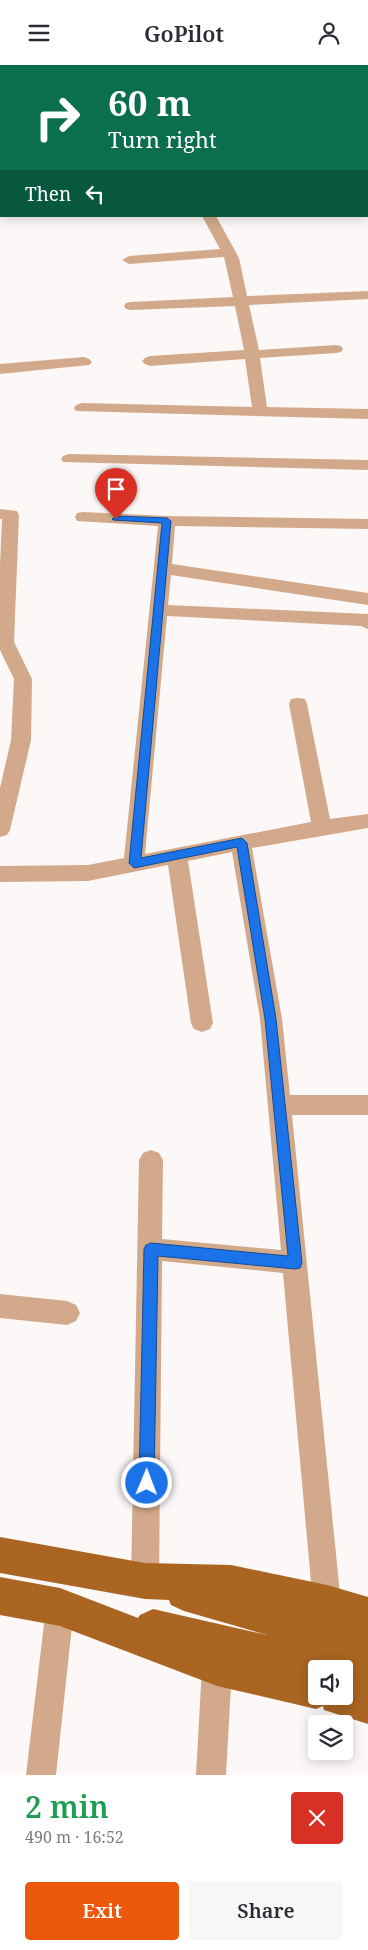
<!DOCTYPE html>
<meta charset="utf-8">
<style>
body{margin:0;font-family:"Noto Serif",serif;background:#f7f7f7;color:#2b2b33;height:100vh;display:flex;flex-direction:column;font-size:19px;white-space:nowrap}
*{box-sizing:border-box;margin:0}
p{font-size:16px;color:#7c7c81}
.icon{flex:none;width:28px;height:28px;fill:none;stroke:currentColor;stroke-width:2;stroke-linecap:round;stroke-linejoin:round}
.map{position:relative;height:1710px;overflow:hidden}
.panel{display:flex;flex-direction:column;background:#fff;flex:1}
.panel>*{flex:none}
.hud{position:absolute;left:0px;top:0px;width:369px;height:152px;box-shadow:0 2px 12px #0003;background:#0b6e4f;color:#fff;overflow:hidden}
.fabs{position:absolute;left:308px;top:1595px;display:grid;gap:10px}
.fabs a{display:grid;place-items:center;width:45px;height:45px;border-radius:5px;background:#fff;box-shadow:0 2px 12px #0003;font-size:25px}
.pin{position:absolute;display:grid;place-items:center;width:42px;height:42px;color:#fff;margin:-51px -21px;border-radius:50% 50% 50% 0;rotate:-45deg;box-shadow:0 0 5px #0007}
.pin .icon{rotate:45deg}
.me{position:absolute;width:55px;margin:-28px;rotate:1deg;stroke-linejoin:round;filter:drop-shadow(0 0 4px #0008)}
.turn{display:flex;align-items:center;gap:18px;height:105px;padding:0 25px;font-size:22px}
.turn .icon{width:65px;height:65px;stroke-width:2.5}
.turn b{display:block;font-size:35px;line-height:42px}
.then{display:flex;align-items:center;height:48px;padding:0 25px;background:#0003;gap:10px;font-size:19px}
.round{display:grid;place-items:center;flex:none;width:52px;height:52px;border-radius:5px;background:#f7f7f7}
.headline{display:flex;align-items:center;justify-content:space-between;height:85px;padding:0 25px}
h1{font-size:30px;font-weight:600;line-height:38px;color:#1e9e55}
.action{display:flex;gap:10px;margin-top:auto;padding:10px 25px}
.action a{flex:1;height:58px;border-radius:5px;background:#ea580c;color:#fff;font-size:20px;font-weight:600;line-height:58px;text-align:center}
.action a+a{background:#f7f7f7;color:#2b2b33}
header{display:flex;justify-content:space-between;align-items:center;height:65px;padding:0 25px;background:#fff;font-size:22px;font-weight:600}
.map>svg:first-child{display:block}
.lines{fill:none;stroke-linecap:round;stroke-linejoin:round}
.street{fill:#d2aa8b;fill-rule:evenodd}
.primary{fill:#aa6522;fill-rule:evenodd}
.route{fill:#1a73e8;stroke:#114b97}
</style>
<header><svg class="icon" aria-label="menu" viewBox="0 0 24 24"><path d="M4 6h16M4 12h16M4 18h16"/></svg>GoPilot<svg class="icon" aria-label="person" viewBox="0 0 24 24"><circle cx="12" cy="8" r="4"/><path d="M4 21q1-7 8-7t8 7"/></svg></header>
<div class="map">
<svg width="368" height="1710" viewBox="0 0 368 1710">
<rect width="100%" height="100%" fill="#fcf8f7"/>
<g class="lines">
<!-- street -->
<path class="street" d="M 0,91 L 1,91 L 1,99 L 0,99 Z
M 202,151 L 216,151 L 239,193 L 247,231 L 368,226 L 368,234 L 249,240 L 259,285 L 336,280 L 341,281 L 343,284 L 341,287 L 336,288 L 260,293 L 267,342 L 368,344 L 368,354 L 76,346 L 74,343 L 76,340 L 82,338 L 252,342 L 245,294 L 150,301 L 145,299 L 142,296 L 145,293 L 150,291 L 244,285 L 235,241 L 131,245 L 126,244 L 124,241 L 126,238 L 131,237 L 233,232 L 224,192 L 129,199 L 122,195 L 129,191 L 220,184 Z
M 84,292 L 89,294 L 92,297 L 89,300 L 0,309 L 0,299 Z
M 69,389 L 368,395 L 368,405 L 63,397 L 61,394 L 63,391 Z
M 0,444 L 17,446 L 19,450 L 14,577 L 32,614 L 31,675 L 10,765 L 7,770 L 0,772 L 0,723 L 11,675 L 14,614 L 0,585 L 0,500 L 2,454 L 0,454 Z
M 83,447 L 167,451 L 368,454 L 368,464 L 175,461 L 172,499 L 368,528 L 368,540 L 171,510 L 168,540 L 368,549 L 368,564 L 361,561 L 167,551 L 145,789 L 311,757 L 289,639 L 291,634 L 298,633 L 305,634 L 307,639 L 330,754 L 368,749 L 368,763 L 252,783 L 282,954 L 290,1030 L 368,1030 L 368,1050 L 292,1050 L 341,1539 L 337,1549 L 327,1553 L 317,1549 L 313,1539 L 283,1208 L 162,1196 L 159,1516 L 155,1526 L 145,1530 L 135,1526 L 131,1516 L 139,1095 L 143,1088 L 151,1085 L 159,1088 L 163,1095 L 162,1174 L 281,1185 L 260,954 L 232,787 L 188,796 L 213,958 L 210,964 L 202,967 L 194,964 L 191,958 L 168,800 L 88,816 L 0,817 L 0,801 L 88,800 L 124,793 L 158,461 L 77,456 L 75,452 L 77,448 Z
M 0,1229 L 67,1236 L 76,1240 L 80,1248 L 76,1256 L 67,1260 L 0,1253 Z
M 60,1528 L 70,1532 L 74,1542 L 56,1710 L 26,1710 L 46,1542 L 50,1532 Z
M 217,1587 L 227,1592 L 232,1602 L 226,1710 L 196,1710 L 202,1602 L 207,1592 Z"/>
<!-- primary -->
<path class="primary" d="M 0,1472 L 145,1498 L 231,1500 L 327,1520 L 368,1532 L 368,1659 L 324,1645 L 323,1641 L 316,1644 L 217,1621 L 60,1561 L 0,1550 L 0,1512 L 60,1523 L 138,1553 L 140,1550 L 153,1544 L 267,1570 L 184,1546 L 171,1540 L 169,1535 L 145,1534 L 0,1508 ZM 316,1604 L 344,1604 L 344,1631 L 316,1631 Z"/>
</g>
<!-- route -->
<path class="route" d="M 116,451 L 167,453 L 171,456 L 141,793 L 242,773 L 247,778 L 276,954 L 302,1198 L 300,1203 L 295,1204 L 158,1191 L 154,1418 L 152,1423 L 147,1425 L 142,1423 L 139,1418 L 144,1184 L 146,1180 L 151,1178 L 288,1191 L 265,954 L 237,782 L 134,803 L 129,798 L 162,458 L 113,455 L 112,454 Z"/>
</svg>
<div class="fabs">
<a><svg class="icon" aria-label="sound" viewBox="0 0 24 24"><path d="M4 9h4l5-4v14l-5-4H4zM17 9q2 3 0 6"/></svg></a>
<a><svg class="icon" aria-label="layers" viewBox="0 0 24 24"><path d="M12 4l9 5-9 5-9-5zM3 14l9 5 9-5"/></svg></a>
</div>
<div class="pin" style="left:116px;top:454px;background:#d93025"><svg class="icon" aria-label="arrive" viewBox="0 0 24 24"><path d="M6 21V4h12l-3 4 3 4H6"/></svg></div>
<svg class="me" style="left:147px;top:1418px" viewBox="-20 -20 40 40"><circle r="17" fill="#1a73e8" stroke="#fff" stroke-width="3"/><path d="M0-11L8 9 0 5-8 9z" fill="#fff"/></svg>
<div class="hud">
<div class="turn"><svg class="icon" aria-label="right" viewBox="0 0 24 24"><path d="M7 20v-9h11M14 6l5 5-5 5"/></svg><div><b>60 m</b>Turn right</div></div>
<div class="then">Then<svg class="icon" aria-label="left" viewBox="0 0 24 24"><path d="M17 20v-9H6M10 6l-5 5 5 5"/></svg></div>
</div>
</div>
<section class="panel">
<div class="headline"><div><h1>2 min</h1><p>490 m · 16:52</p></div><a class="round" style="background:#d93025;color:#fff"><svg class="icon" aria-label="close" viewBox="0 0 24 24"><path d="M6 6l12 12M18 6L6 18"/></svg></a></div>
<div class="action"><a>Exit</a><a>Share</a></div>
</section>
